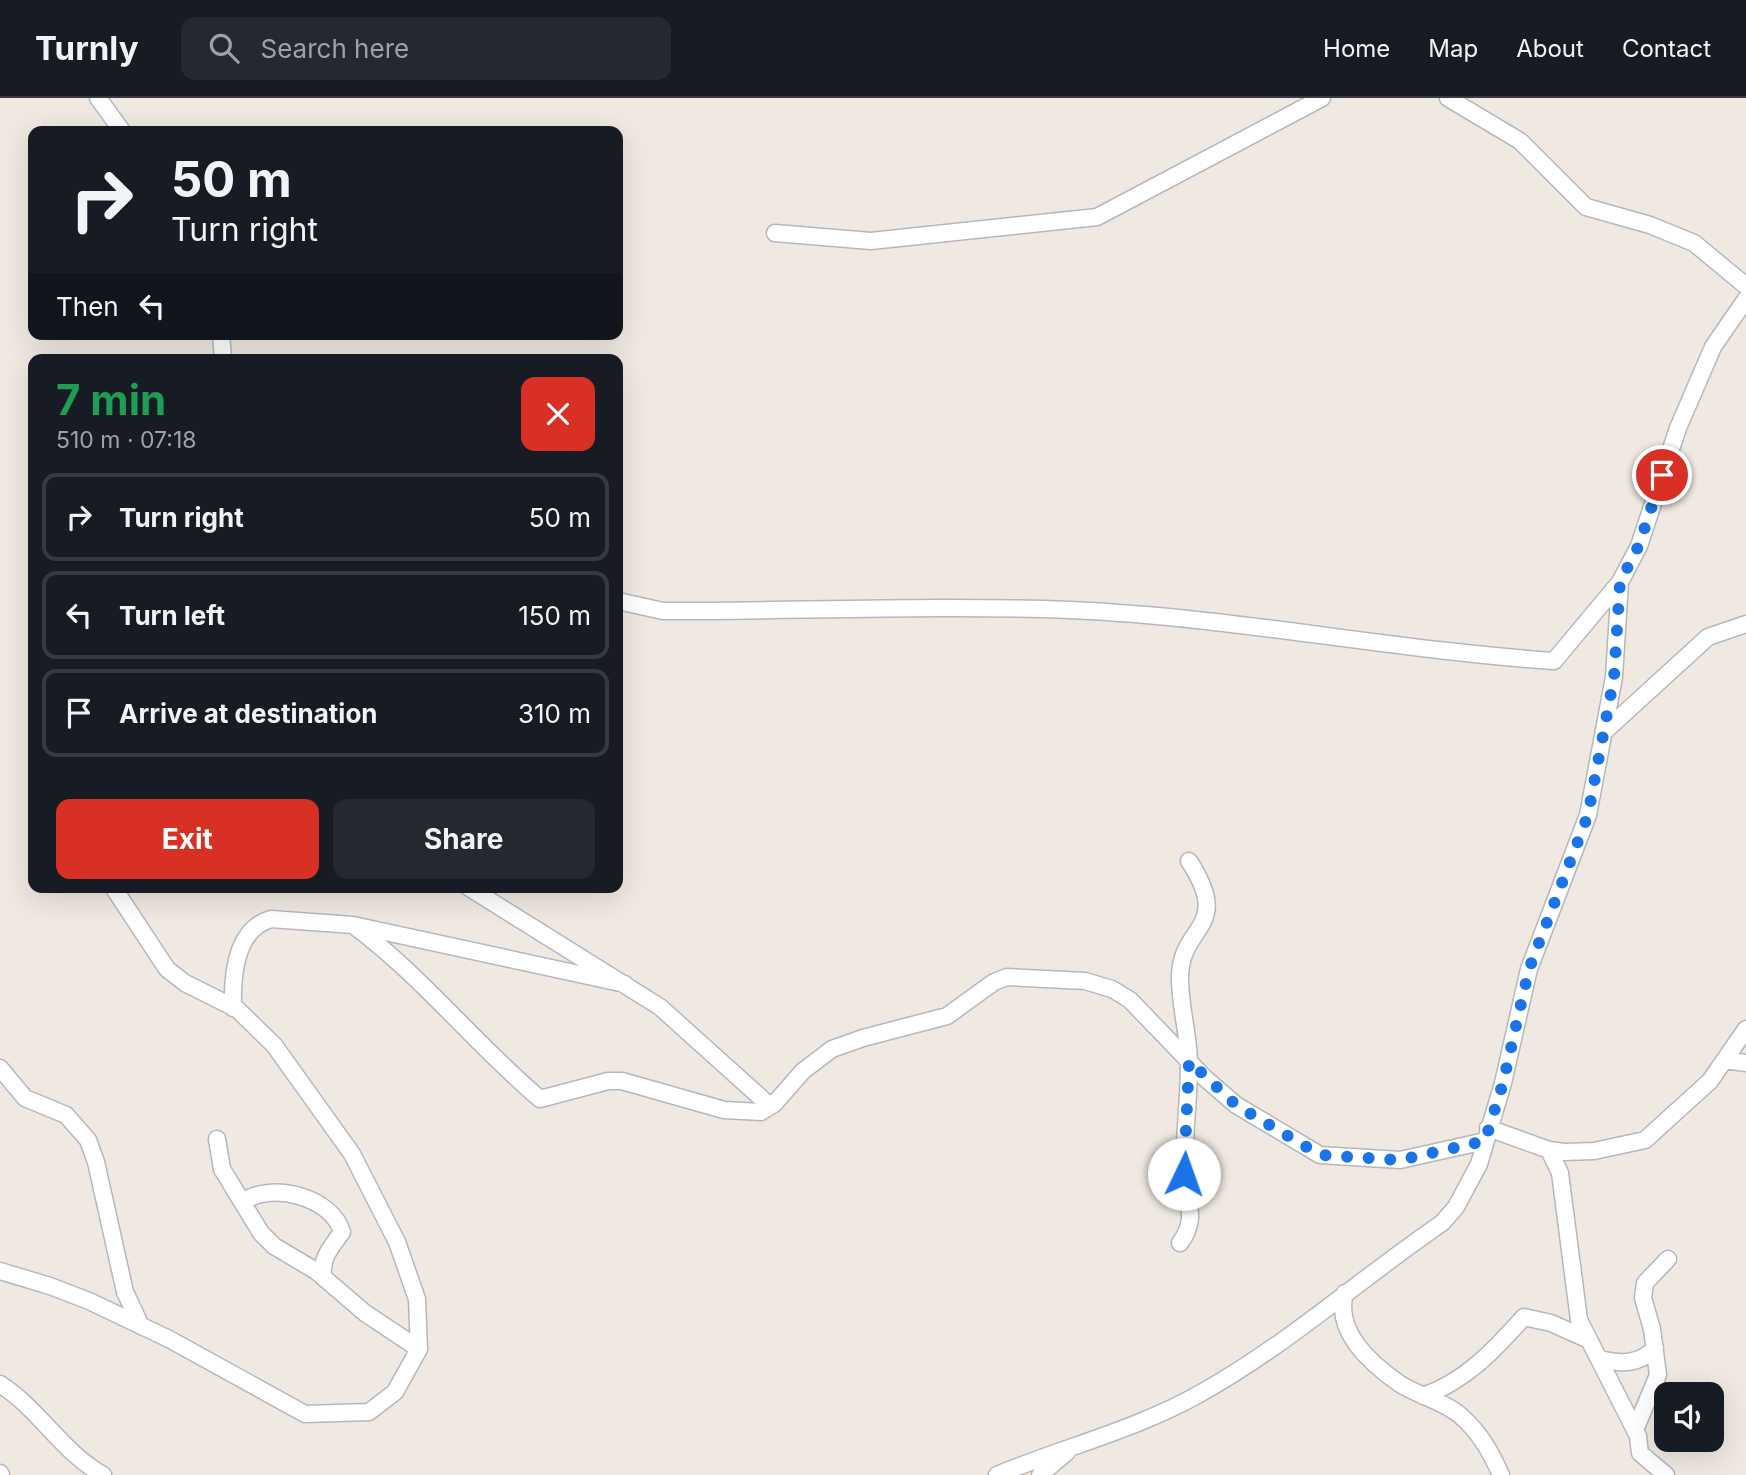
<!DOCTYPE html>
<meta charset="utf-8">
<style>
body{margin:0;font-family:Inter,sans-serif;background:#242831;color:#f1f3f6;height:100vh;display:flex;flex-direction:column;font-size:26px;white-space:nowrap}
*{box-sizing:border-box;margin:0}
p{font-size:23px;color:#9ea1a6}
.icon{flex:none;width:38px;height:38px;fill:none;stroke:currentColor;stroke-width:2;stroke-linecap:round;stroke-linejoin:round}
.map{position:relative;flex:1;overflow:hidden}
.panel{position:absolute;left:28px;top:256px;width:595px;height:539px;display:flex;flex-direction:column;background:#171b24;border-radius:14px;box-shadow:0 7px 28px #0002}
.panel>*{flex:none}
.top-card{position:absolute;left:28px;top:28px;width:595px;height:214px;border-radius:14px;box-shadow:0 7px 28px #0002;background:#171b24;color:#f1f3f6;overflow:hidden}
.tools{position:absolute;left:1654px;top:1284px;display:grid;gap:14px}
.tools a{display:grid;place-items:center;width:70px;height:70px;border-radius:14px;background:#171b24;box-shadow:0 7px 28px #0002;font-size:35px}
.pin{position:absolute;display:grid;place-items:center;width:60px;height:60px;color:#fff;margin:-30px;border:4px solid #fff;border-radius:50%;box-shadow:0 2px 7px #0007}
.me{position:absolute;width:77px;margin:-38px;rotate:3deg;stroke-linejoin:round;filter:drop-shadow(0 0 5px #0008)}
.turn{display:flex;align-items:center;gap:24px;height:147px;padding:0 28px;font-size:32px}
.turn .icon{width:91px;height:91px;stroke-width:2.5}
.turn b{display:block;font-size:49px;line-height:60px}
.then{display:flex;align-items:center;height:66px;padding:0 28px;background:#0003;gap:14px;font-size:26px}
.round{display:grid;place-items:center;flex:none;width:74px;height:74px;border-radius:14px;background:#242831}
.head{display:flex;align-items:center;justify-content:space-between;height:119px;padding:0 28px}
h1{font-size:42px;font-weight:700;line-height:52px;color:#1e9e55}
.action{display:flex;gap:14px;margin-top:auto;padding:14px 28px}
.action a{flex:1;height:80px;border-radius:14px;background:#d93025;color:#fff;font-size:28px;font-weight:700;line-height:80px;text-align:center}
.action a+a{background:#242831;color:#f1f3f6}
ul{padding:0;list-style:none}
li{display:flex;align-items:center;gap:21px;height:88px;margin:0 14px 10px;padding:0 14px;border:4px solid #363941;border-radius:14px}
li div{flex:1}
li b{display:block;font-size:26px}
li em{font-style:normal}
header{display:flex;align-items:center;gap:42px;box-sizing:border-box;height:98px;padding:0 35px;background:#171b24;border-bottom:2px solid #363941}
header strong{font-size:33px}
nav{display:flex;gap:38px;margin-inline-start:auto;font-size:24px}
.search{width:490px;height:63px;background:#242831;display:flex;align-items:center;gap:18px;box-sizing:border-box;padding:0 24px;border-radius:14px;color:#9ea1a6;font-size:26px}
.map>svg:first-child{display:block}
.lines{fill:none;stroke-linecap:round;stroke-linejoin:round}
.minor-casing{stroke:#b4b7c1;stroke-width:19}
.minor{stroke:#fff;stroke-width:16}
.route{stroke:#1a73e8;stroke-width:12;stroke-dasharray:0 21.6}
</style>
<header>
<strong>Turnly</strong>
<div class="search"><svg class="icon" aria-label="search" viewBox="0 0 24 24"><circle cx="10" cy="10" r="6"/><path d="M15 15l6 6"/></svg>Search here</div>
<nav><a>Home</a><a>Map</a><a>About</a><a>Contact</a></nav>
</header>
<div class="map">
<svg width="1746" height="1377" viewBox="0 0 1746 1377">
<rect width="100%" height="100%" fill="#efe9e1"/>
<g class="lines">
<defs>
<path id="minor" d="M 98,0 L 122,33
M 1448,0 L 1520,43 L 1586,109 L 1650,127 L 1694,145 L 1746,188
M 775,135 L 871,143 L 1097,119 L 1322,0
M 221,236 L 223,261
M 618,503 L 663,513 C 798,513 935,507 1070,512 C 1232,519 1392,552 1554,563 L 1620,484 L 1639,448 L 1678,330 L 1713,249 L 1746,201
M 1605,633 L 1708,539 L 1746,526
M 468,789 L 660,909 L 770,1008
M 353,827 C 422,878 475,946 540,1001 L 608,983 L 622,983 L 724,1012 L 761,1014 L 774,1006 L 803,973 L 832,951 L 863,940 L 947,918 L 994,884 L 1007,879 L 1085,883 L 1112,891 L 1130,902 L 1206,981 L 1236,1007 L 1320,1057 L 1400,1062 L 1485,1043
M 233,910 C 232,878 235,831 271,821 L 353,827 L 625,886
M 1725,962 L 1746,965
M 0,970 L 25,1000 L 66,1017 L 88,1042 L 96,1064 L 125,1194 L 141,1228
M 1488,1030 L 1549,1052 L 1564,1054 L 1594,1053 L 1645,1042 L 1710,983 L 1746,931
M 217,1041 L 222,1071 L 261,1135 L 274,1148 L 316,1173 L 365,1215 L 419,1251
M 1549,1052 L 1560,1075 L 1579,1222 L 1638,1338 L 1640,1355 L 1666,1377
M 243,1104 C 271,1083 332,1099 342,1134 C 331,1150 321,1159 323,1178
M 1180,1145 C 1200,1118 1184,1102 1184,1074 C 1184,1038 1189,1002 1189,966 C 1189,938 1180,909 1180,881 C 1179,826 1234,832 1189,763
M 0,1173 L 50,1188 L 89,1203 L 169,1241 L 305,1316 L 369,1314 L 395,1294 L 419,1251 L 417,1201 L 397,1144 L 352,1056 L 274,947 L 237,911 L 185,885 L 167,871 L 113,789
M 1345,1195 C 1334,1233 1371,1266 1400,1286 C 1419,1298 1446,1304 1462,1319 C 1481,1336 1491,1355 1501,1377
M 1600,1261 C 1621,1266 1639,1267 1655,1250
M 0,1286 C 39,1311 62,1354 103,1377
M 1423,1298 C 1466,1283 1494,1252 1524,1219 L 1551,1225 L 1587,1241
M 1635,1332 L 1658,1277 L 1652,1231 L 1643,1200 L 1645,1185 L 1668,1161
M 0,1375 L 1,1377
M 997,1377 C 1064,1349 1138,1331 1201,1295 C 1287,1247 1360,1181 1442,1125 L 1456,1109 L 1479,1066 L 1503,985 L 1529,871 L 1588,717 L 1614,579 L 1620,484
M 1040,1377 L 1067,1354"/>
</defs>
<!-- minor casing -->
<use href="#minor" class="minor-casing"/>
<!-- minor -->
<use href="#minor" class="minor"/>
</g>
<g class="lines">
<!-- route -->
<path class="route" d="M 1184,1076 L 1189,963 L 1236,1007 L 1320,1057 L 1400,1062 L 1485,1043 L 1503,985 L 1529,871 L 1588,717 L 1614,579 L 1620,484 L 1639,447 L 1662,377"/>
</g>
</svg>
<div class="tools">
<a><svg class="icon" aria-label="sound" viewBox="0 0 24 24"><path d="M4 9h4l5-4v14l-5-4H4zM17 9q2 3 0 6"/></svg></a>
</div>
<div class="pin" style="left:1662px;top:377px;background:#d93025"><svg class="icon" aria-label="arrive" viewBox="0 0 24 24"><path d="M6 21V4h12l-3 4 3 4H6"/></svg></div>
<svg class="me" style="left:1184px;top:1076px" viewBox="-20 -20 40 40"><circle r="19" fill="#fff"/><path d="M0-13L10 11 0 6-10 11z" fill="#1a73e8"/></svg>
<div class="top-card">
<div class="turn"><svg class="icon" aria-label="right" viewBox="0 0 24 24"><path d="M7 20v-9h11M14 6l5 5-5 5"/></svg><div><b>50 m</b>Turn right</div></div>
<div class="then">Then<svg class="icon" aria-label="left" viewBox="0 0 24 24"><path d="M17 20v-9H6M10 6l-5 5 5 5"/></svg></div>
</div>
<section class="panel">
<div class="head"><div><h1>7 min</h1><p>510 m · 07:18</p></div><a class="round" style="background:#d93025;color:#fff"><svg class="icon" aria-label="close" viewBox="0 0 24 24"><path d="M6 6l12 12M18 6L6 18"/></svg></a></div>
<ul>
<li><svg class="icon" aria-label="right" viewBox="0 0 24 24"><path d="M7 20v-9h11M14 6l5 5-5 5"/></svg><div><b>Turn right</b></div><em>50 m</em></li>
<li><svg class="icon" aria-label="left" viewBox="0 0 24 24"><path d="M17 20v-9H6M10 6l-5 5 5 5"/></svg><div><b>Turn left</b></div><em>150 m</em></li>
<li><svg class="icon" aria-label="arrive" viewBox="0 0 24 24"><path d="M6 21V4h12l-3 4 3 4H6"/></svg><div><b>Arrive at destination</b></div><em>310 m</em></li>
</ul>
<div class="action"><a>Exit</a><a>Share</a></div>
</section>
</div>
